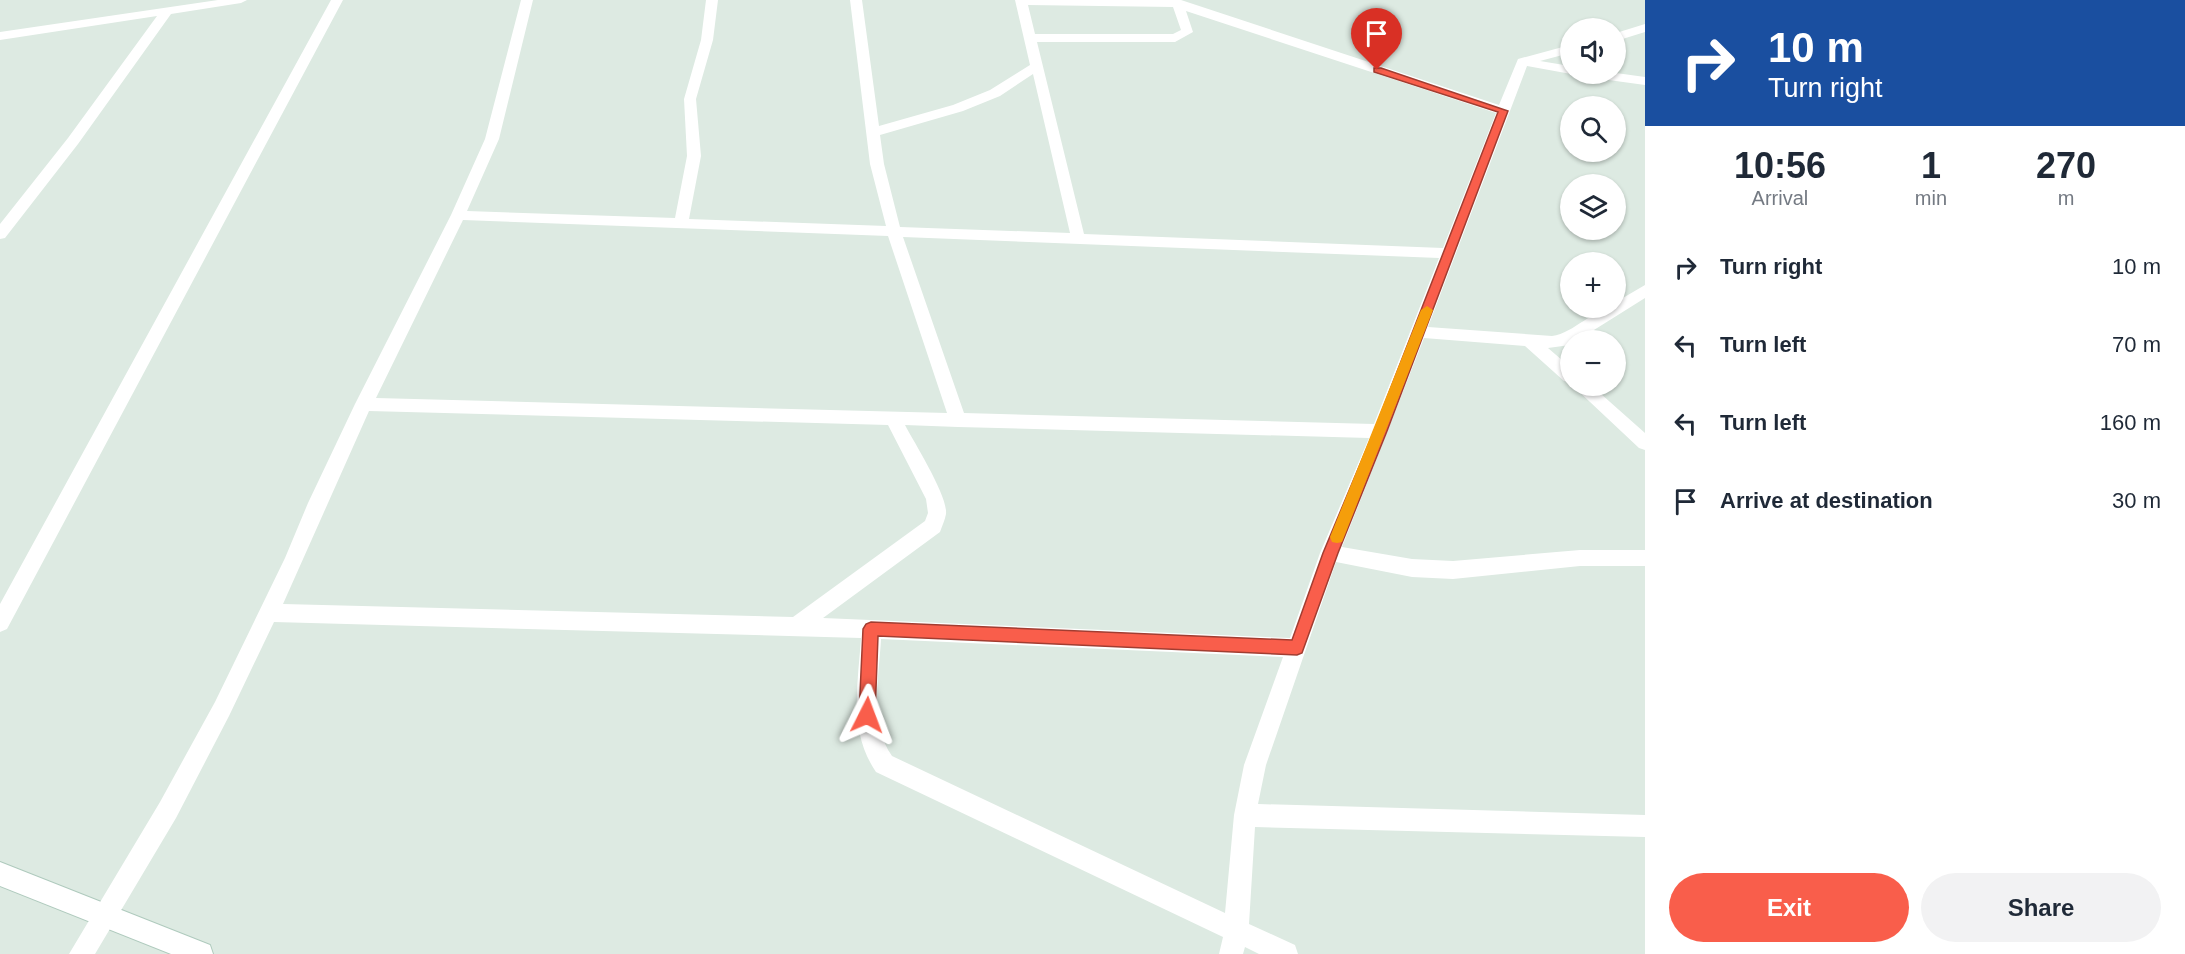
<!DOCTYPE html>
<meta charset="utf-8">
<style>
body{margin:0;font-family:Helvetica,sans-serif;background:#f2f2f3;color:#1f2937;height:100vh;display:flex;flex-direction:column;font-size:22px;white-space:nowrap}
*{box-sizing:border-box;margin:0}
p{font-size:20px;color:#747a83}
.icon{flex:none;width:33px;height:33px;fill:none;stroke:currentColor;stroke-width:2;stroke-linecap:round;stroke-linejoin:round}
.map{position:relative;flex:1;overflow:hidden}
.side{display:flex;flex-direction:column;background:#fff;width:540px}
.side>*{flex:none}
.hud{background:#1a4fa0;color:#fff;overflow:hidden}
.buttons{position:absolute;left:1560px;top:18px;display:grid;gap:12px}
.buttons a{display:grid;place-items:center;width:66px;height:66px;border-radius:50%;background:#fff;box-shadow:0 2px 4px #0004;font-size:30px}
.pin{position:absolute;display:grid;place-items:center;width:51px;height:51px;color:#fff;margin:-62px -26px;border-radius:50% 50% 50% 0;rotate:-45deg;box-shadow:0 0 6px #0007}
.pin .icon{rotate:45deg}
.me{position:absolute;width:66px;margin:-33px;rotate:3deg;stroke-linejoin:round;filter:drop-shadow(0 0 4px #0008)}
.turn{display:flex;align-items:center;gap:21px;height:126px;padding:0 24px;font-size:27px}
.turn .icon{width:78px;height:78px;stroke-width:2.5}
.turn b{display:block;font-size:42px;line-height:51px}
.eta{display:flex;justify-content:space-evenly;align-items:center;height:102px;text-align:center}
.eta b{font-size:36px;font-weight:600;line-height:42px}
.action{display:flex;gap:12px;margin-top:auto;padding:12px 24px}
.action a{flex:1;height:69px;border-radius:36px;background:#f95e4b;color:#fff;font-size:24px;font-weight:600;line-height:69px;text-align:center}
.action a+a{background:#f2f2f3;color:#1f2937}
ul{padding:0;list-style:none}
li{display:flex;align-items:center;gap:18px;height:78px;padding:0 24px}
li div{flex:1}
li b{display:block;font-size:22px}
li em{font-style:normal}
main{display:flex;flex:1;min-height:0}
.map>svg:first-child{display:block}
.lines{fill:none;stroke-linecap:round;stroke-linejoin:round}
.secondary-casing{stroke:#afcabd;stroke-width:2}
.street{fill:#fff;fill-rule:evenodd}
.secondary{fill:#fff;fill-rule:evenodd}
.route{fill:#f95e4b;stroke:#a23d31;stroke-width:1.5}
.slow{fill:#f59e0b}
</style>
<main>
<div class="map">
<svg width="1645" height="954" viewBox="0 0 1645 954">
<rect width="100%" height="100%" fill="#ddeae2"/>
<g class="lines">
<defs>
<path id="secondary" d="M 0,862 L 210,945 L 213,954 L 171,954 L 0,886 Z"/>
</defs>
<!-- secondary casing -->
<use href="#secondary" class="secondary-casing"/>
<!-- street -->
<path class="street" d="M 218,0 L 247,0 L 241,3 L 171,14 L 78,144 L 5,238 L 0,239 L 0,224 L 68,138 L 157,16 L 0,40 L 0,32 Z
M 331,0 L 343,0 L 7,629 L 0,632 L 0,604 Z
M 521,0 L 533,0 L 499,139 L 467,211 L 675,218 L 687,156 L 684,99 L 701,40 L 706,0 L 718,0 L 713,40 L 696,99 L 701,156 L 689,219 L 886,226 L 870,164 L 850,0 L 862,0 L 879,126 L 953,105 L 990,90 L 1030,65 L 1015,0 L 1181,0 L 1499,105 L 1518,59 L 1570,45 L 1570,53 L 1540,61 L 1570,66 L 1571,74 L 1527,66 L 1428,327 L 1552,336 C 1575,333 1592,308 1616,308 L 1616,302 L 1645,285 L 1645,298 L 1578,340 L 1570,340 L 1570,345 L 1548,348 L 1570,367 L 1570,382 L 1564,381 L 1525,346 L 1424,338 L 1342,547 L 1412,559 L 1453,561 L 1580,550 L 1645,550 L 1645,566 L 1580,566 L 1453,579 L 1412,577 L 1336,562 L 1266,765 L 1258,804 L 1645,815 L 1645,837 L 1255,827 L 1249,924 L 1295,945 L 1298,954 L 1259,954 L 1245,947 L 1243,954 L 1219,954 L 1223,937 L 876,772 C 848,731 858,685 861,638 L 274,622 L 229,716 L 176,818 L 95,954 L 69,954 L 160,802 L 215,702 L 285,558 L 308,503 L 355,404 L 451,215 L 485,139 ZM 1028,5 L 1173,7 L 1181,30 L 1173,34 L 1035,34 ZM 1186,11 L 1496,113 L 1443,248 L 1084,234 L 1037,42 L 1175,42 L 1193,32 ZM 1033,74 L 1070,233 L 900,227 L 884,164 L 880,135 L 963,111 L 1000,96 ZM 463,220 L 888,236 L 947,413 L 376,398 ZM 903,237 L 1439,258 L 1374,424 L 964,413 ZM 369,411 L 888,425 L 926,499 L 928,513 L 925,521 L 793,617 L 283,604 ZM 905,425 L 958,427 L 1369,438 L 1320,553 L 1290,638 L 823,618 L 940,532 C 942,526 945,520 946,514 C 948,496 915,444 905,425 ZM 881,639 L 1283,657 L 1244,765 L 1234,815 L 1225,913 L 892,756 C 869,724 879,677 881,639 Z
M 1645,24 L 1645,32 L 1616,41 L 1616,33 Z
M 1616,73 L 1645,77 L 1645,85 L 1594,78 L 1588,74 Z
M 1573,386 L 1592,386 L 1645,433 L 1645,450 L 1639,448 Z"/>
<!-- secondary -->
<use href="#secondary" class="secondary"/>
</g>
<!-- route -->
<path class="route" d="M 1374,68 L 1381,68 L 1508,111 L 1387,431 L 1338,553 L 1302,653 L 1297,655 L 878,636 L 875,715 L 872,721 L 867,723 L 861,721 L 859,715 L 863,629 L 866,624 L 871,622 L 1292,640 L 1323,553 L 1374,431 L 1498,112 L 1374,72 Z"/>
<!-- slow -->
<path class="slow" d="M 1427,306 L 1433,310 L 1344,537 L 1342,542 L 1337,543 L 1332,542 L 1330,537 L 1421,310 Z"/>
</svg>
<div class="buttons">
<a><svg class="icon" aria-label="sound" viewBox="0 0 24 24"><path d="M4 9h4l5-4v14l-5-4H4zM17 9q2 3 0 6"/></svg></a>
<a><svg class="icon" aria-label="search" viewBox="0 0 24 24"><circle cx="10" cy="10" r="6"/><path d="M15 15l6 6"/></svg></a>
<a><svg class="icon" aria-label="layers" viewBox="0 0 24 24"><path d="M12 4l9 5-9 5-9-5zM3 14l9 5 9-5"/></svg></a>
<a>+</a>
<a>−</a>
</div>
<div class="pin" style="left:1377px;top:70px;background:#d93025"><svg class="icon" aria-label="arrive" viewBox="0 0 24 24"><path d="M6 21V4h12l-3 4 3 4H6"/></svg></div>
<svg class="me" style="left:867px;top:715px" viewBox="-20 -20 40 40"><path d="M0-17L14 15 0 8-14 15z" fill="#f95e4b" stroke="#fff" stroke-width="4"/></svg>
</div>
<section class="side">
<div class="hud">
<div class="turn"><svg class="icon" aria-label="right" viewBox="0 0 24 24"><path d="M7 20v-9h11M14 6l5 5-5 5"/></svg><div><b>10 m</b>Turn right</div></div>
</div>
<div class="eta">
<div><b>10:56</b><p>Arrival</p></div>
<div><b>1</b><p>min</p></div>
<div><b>270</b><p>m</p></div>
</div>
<ul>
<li><svg class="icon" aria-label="right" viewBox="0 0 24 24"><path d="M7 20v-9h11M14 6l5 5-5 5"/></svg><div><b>Turn right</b></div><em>10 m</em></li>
<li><svg class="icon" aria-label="left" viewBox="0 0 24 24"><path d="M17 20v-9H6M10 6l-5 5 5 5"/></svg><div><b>Turn left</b></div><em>70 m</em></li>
<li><svg class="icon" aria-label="left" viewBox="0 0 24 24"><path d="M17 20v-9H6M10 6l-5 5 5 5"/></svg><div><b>Turn left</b></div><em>160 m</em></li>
<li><svg class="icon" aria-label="arrive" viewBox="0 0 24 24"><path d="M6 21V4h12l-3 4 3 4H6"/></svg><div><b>Arrive at destination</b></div><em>30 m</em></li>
</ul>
<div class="action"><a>Exit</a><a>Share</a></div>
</section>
</main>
